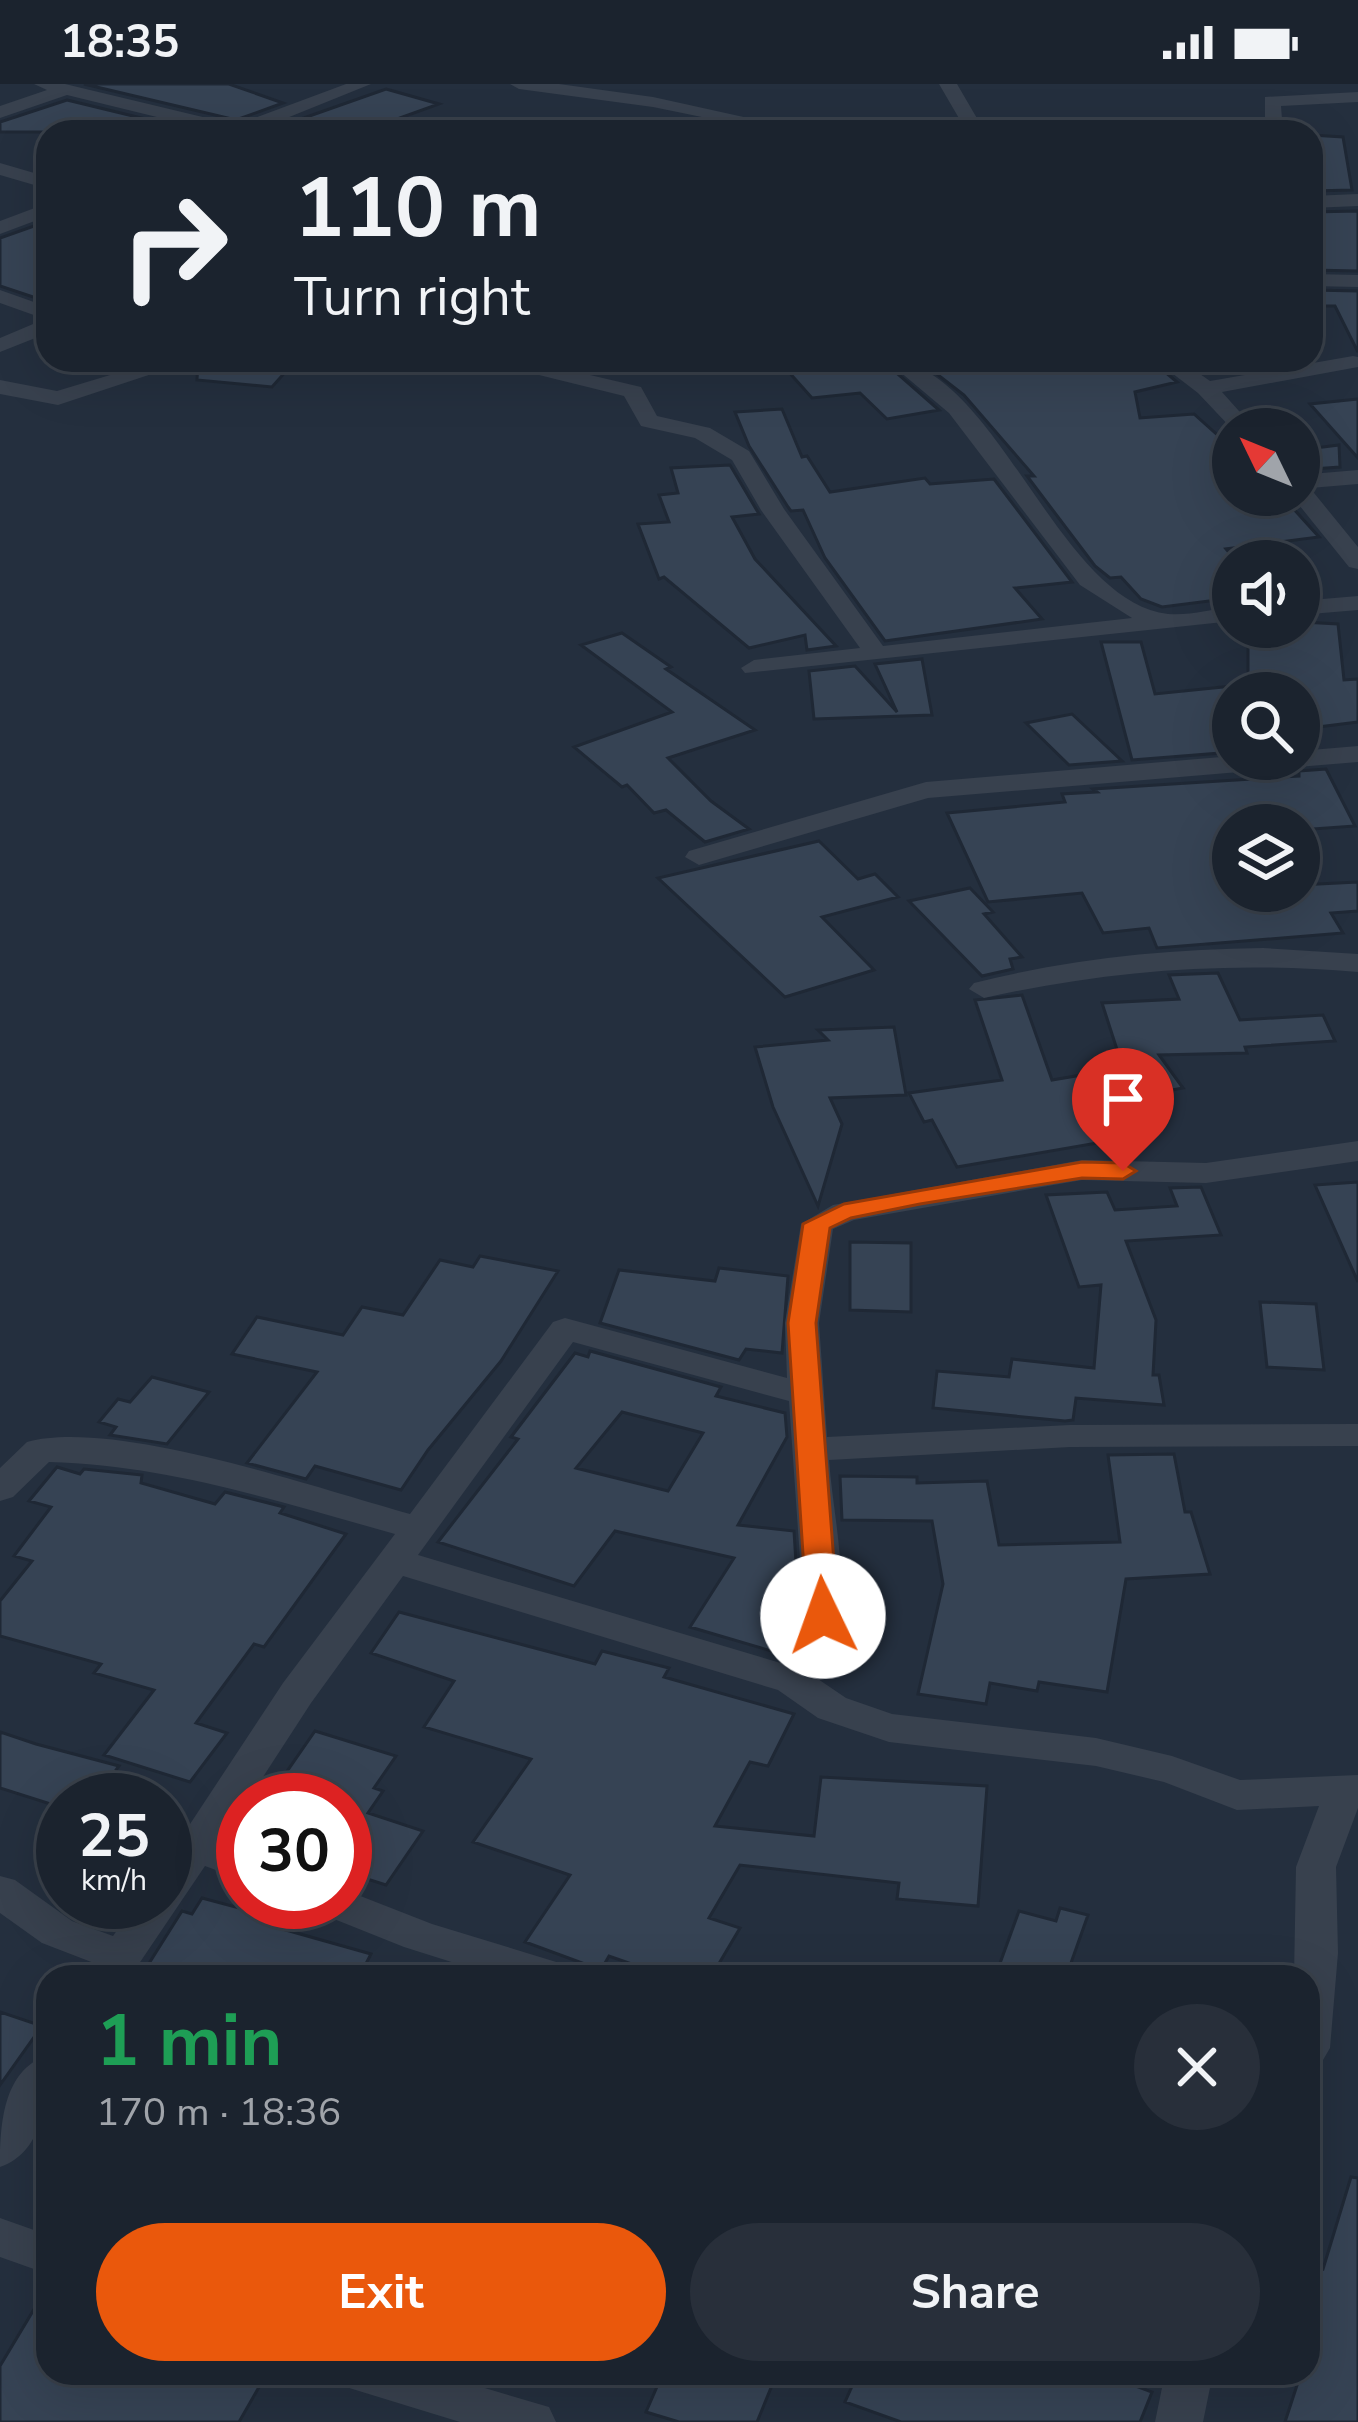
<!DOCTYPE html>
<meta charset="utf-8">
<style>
body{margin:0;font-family:"Nunito Sans",sans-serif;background:#282f3a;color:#f1f3f6;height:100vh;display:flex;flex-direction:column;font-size:45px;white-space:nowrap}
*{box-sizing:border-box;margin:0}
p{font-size:39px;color:#a0a4aa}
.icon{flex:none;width:66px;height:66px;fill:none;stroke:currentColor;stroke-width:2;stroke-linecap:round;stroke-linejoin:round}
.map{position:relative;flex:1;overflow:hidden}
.side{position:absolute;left:36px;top:1881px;width:1284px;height:420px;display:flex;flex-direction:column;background:#1b232e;border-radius:36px;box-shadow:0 12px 48px #0002,0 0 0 3px #39404a}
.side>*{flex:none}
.top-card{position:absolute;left:36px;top:36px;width:1287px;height:252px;border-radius:36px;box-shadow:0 12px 48px #0002,0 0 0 3px #39404a;background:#1b232e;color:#f1f3f6;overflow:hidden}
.needle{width:78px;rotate:313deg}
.tools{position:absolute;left:1212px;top:324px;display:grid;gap:24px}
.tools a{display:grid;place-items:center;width:108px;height:108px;border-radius:50%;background:#1b232e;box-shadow:0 12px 48px #0002,0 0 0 3px #39404a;font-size:60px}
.speed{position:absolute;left:36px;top:1689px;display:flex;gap:24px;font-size:60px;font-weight:700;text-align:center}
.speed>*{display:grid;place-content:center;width:156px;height:156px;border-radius:50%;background:#1b232e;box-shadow:0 12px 48px #0002,0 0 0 3px #39404a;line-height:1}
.speed small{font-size:30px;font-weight:400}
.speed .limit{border:18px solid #d22;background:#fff;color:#111}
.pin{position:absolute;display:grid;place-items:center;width:102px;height:102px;color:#fff;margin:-123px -51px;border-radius:50% 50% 50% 0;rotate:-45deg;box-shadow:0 0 12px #0007}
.pin .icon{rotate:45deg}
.me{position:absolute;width:132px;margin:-66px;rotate:357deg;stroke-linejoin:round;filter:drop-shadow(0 0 9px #0008)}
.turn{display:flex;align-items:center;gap:42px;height:252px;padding:0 60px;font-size:54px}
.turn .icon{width:156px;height:156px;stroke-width:2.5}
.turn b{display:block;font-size:84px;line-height:102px}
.round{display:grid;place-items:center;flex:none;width:126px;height:126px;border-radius:63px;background:#282f3a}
.summary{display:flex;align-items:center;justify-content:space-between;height:204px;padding:0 60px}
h1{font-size:72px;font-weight:700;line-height:90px;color:#1e9e55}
.primary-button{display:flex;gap:24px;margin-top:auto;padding:24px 60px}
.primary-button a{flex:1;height:138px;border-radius:72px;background:#ea580c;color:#fff;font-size:48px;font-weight:700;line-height:138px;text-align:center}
.primary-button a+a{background:#282f3a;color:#f1f3f6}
.status{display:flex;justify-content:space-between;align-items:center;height:84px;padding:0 60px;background:#1b232e;direction:ltr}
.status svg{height:33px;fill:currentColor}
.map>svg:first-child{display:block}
.building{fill:#364354;stroke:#1f2835;stroke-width:3;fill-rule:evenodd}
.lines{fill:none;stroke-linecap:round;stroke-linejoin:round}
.minor{fill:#38414e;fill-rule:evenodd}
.route{fill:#ea580c;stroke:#983908;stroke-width:3}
</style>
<div class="status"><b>18:35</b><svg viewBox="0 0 49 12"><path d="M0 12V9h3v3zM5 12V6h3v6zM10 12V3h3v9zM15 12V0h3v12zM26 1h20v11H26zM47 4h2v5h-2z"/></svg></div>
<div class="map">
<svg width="1358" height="2338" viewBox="0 0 1358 2338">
<rect width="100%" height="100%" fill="#242f3e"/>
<!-- building -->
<path class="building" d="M 84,0 L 229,0 L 283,19 L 236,36 Z
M 386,5 L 439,20 L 361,48 L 264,48 Z
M 67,16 L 199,48 L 0,48 L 0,38 Z
M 1311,51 L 1343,53 L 1352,106 L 1311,107 Z
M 1358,127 L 1358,187 L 1311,186 L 1311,128 Z
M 48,137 L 48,218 L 0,202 L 0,154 Z
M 1311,206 L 1358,207 L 1358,268 L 1335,222 L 1311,222 Z
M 198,276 L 296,276 L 272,303 L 197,296 Z
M 859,276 L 882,276 L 939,326 L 887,335 L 860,309 L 812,314 L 787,286 Z
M 903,276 L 1151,276 L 1177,298 L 1135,308 L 1140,334 L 1194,330 L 1233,365 L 1233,411 L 1281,411 L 1319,453 L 1226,465 L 1233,473 L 1233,514 L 1162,523 L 1141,515 L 1121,493 L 1110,494 L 1095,482 L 1027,392 L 1034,392 L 964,311 L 928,283 Z
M 1358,315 L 1358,374 L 1310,320 Z
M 782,325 L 802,373 L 807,372 L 830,408 L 925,394 L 930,400 L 994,395 L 1072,498 L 1015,504 L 1042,535 L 885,557 L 825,474 L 803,426 L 791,427 L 788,423 L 749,362 L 735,328 Z
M 1339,361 L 1340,383 L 1299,386 L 1299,366 Z
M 730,381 L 759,430 L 732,433 L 755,475 L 836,562 L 807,566 L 805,551 L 749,564 L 664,493 L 659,495 L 638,440 L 669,438 L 659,411 L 678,409 L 671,384 Z
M 1302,538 L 1338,540 L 1344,596 L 1358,595 L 1358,638 L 1302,645 L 1311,661 L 1299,662 L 1299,609 L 1248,609 L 1248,543 L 1302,543 Z
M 622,549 L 671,583 L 666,585 L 755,646 L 668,674 L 711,717 L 749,745 L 705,758 L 666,726 L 654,729 L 627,701 L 622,703 L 574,663 L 672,628 L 581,561 Z
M 1101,558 L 1141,558 L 1155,610 L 1233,602 L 1233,668 L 1132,676 Z
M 922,575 L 932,631 L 814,635 L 809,587 L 855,582 L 897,628 L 875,580 Z
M 1072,630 L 1122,677 L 1069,681 L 1026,639 Z
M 1326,685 L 1355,742 L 1299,746 L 1299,741 L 1233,741 L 1233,807 L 1299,807 L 1299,801 L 1358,798 L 1358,827 L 1331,829 L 1343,849 L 1157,864 L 1149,844 L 1103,849 L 1082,809 L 988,818 L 947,729 L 1065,718 L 1062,710 L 1097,708 L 1093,705 L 1299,692 L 1299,687 Z
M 819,757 L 858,795 L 875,790 L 898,813 L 822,833 L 874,886 L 785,913 L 658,794 Z
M 970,804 L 993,828 L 984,830 L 1022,873 L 1010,875 L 1013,885 L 982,892 L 909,817 Z
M 1218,889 L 1240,936 L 1323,931 L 1335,957 L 1245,963 L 1247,969 L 1159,971 L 1183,1004 L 1079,1023 L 1103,1058 L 957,1083 L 932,1036 L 924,1038 L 909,1009 L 1002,996 L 975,916 L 1022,911 L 1052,996 L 1123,984 L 1102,919 L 1179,915 L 1169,891 Z
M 894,943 L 906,1011 L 830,1014 L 842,1040 L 818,1122 L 773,1023 L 755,963 L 828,956 L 818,946 Z
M 1358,1098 L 1358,1198 L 1315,1101 Z
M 1201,1103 L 1221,1151 L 1126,1157 L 1156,1236 L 1153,1291 L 1159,1291 L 1164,1321 L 1076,1314 L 1073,1336 L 1065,1337 L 933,1324 L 937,1287 L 1009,1293 L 1012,1275 L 1094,1284 L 1101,1201 L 1079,1203 L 1046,1111 L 1107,1108 L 1115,1126 L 1177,1122 L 1170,1104 Z
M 850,1158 L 911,1159 L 911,1228 L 850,1226 Z
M 480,1172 L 558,1187 L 501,1277 L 428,1366 L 401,1406 L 315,1382 L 306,1395 L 247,1379 L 317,1288 L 232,1270 L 257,1233 L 343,1251 L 362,1223 L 403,1231 L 440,1176 L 473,1183 Z
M 719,1184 L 788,1192 L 782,1269 L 746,1265 L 739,1276 L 600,1239 L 619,1186 L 715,1197 Z
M 1260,1218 L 1316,1220 L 1324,1286 L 1267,1283 Z
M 590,1267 L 721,1303 L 716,1312 L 785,1329 L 787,1353 L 738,1441 L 794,1447 L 798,1511 L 794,1530 L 799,1532 L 785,1571 L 690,1543 L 734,1474 L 615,1447 L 574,1502 L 438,1458 L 518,1355 L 511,1353 L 575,1269 L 588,1273 ZM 622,1328 L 703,1349 L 668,1407 L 576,1384 Z
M 152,1293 L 209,1308 L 167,1360 L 110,1351 L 116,1343 L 99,1338 L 118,1315 L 130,1318 Z
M 1174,1370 L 1185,1428 L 1191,1428 L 1210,1490 L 1126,1495 L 1107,1608 L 1039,1598 L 1037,1607 L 990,1599 L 986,1620 L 918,1610 L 943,1500 L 932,1437 L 842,1436 L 840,1392 L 917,1393 L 917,1399 L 987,1397 L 999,1461 L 1120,1458 L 1108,1371 Z
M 57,1383 L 80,1390 L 84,1385 L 142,1391 L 141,1399 L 215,1420 L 225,1408 L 284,1423 L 280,1429 L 346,1450 L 264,1563 L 254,1560 L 196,1639 L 227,1649 L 190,1698 L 104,1671 L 154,1606 L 94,1589 L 101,1580 L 0,1552 L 0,1517 L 32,1477 L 14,1472 L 51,1423 L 29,1417 Z
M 399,1528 L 595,1580 L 602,1567 L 669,1584 L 664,1593 L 794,1630 L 768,1682 L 750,1678 L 715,1742 L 814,1752 L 821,1693 L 987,1702 L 978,1822 L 897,1815 L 899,1799 L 740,1781 L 709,1834 L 740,1844 L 711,1893 L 669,1893 L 609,1872 L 601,1886 L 525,1858 L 570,1791 L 473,1758 L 531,1675 L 424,1643 L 454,1597 L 371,1569 Z
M 315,1647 L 396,1672 L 374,1704 L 383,1707 L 368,1729 L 423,1747 L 386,1801 L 345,1788 L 345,1716 L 277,1716 L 289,1699 L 281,1696 Z
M 0,1648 L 36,1660 L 119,1682 L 94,1716 L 63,1716 L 63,1724 L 0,1704 Z
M 202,1814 L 291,1838 L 286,1846 L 371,1870 L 359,1893 L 151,1893 L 156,1884 L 148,1881 L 182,1827 L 192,1830 Z
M 1060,1824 L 1088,1831 L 1066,1893 L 995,1893 L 1019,1827 L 1056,1837 Z
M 0,1928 L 42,1942 L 0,2001 Z
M 1351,2093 L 1358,2094 L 1358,2338 L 1285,2338 L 1301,2289 L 1308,2289 L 1308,2180 L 1323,2185 Z
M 48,2202 L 48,2289 L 243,2289 L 263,2296 L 239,2338 L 0,2338 L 0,2282 Z
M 663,2289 L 777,2289 L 757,2338 L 679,2338 L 646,2328 Z
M 858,2289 L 1101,2289 L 1152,2308 L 1140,2338 L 901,2338 L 845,2318 Z"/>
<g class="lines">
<!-- minor -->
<path class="minor" d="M 34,0 L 65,0 L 236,41 L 346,0 L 371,0 L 252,48 L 218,48 L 67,11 L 0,34 L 0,22 L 47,6 Z
M 510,0 L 559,0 L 653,13 L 812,48 L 775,48 L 653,23 L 519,5 Z
M 939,0 L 957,0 L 985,48 L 967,48 Z
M 1358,8 L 1358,18 L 1281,22 L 1283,48 L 1265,48 L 1265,13 Z
M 0,79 L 48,93 L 48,105 L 0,91 Z
M 1358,110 L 1358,122 L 1311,124 L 1311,112 Z
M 48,119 L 48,132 L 0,150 L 0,137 Z
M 1311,190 L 1358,191 L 1358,203 L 1311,202 Z
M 0,206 L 48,223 L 48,249 L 0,268 L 0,254 L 45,235 L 0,219 Z
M 1353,272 L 1358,273 L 1358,283 L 1222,308 L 1255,345 L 1233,346 L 1198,309 L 1155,276 L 1180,276 L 1210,297 Z
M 160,276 L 194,276 L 58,321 L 0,310 L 0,296 L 57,307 Z
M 439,276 L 539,279 L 641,303 L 657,332 L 710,344 L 749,367 L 784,425 L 883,562 L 1132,534 L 1080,501 L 949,329 L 886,276 C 995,276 1056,517 1168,530 C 1188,532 1213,525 1233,523 L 1233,537 L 745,589 L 741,584 L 754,576 L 860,564 L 761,426 L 732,376 L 695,354 L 641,342 L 624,312 L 539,291 L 450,282 Z
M 1358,386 L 1358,400 L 1310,404 L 1358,463 L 1358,485 L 1349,483 L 1291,411 L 1299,411 L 1299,391 Z
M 1358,512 L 1358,526 L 1299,531 L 1299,517 Z
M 1358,662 L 1358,678 L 928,714 L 699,781 L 685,773 L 689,767 L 926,698 L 1233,672 L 1299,675 L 1299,667 Z
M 1263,864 L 1358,870 L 1358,888 C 1231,877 1109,886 984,914 L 969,905 L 974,899 C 1069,875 1165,865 1263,864 Z
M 1358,1057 L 1358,1077 L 1206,1099 L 1082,1096 L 854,1136 L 833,1145 L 819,1239 L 827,1353 L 1070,1341 L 1358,1340 L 1358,1362 L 1070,1363 L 829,1376 C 834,1445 860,1534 815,1593 L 846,1614 L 892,1630 L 1096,1654 L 1172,1672 L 1240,1696 L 1358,1691 L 1358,1724 L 1336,1783 L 1338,1869 L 1330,1964 L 1323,1976 L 1308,1981 L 1308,1893 L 1294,1893 L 1296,1783 L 1319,1722 L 1237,1726 L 1164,1698 L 1096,1682 L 889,1658 L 818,1634 L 778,1606 L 403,1492 L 311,1619 L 248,1716 L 243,1716 L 222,1756 L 243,1764 L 243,1796 L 205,1782 L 130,1893 L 86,1893 L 94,1879 L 42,1859 L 0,1829 L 0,1792 L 15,1796 L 72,1837 L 113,1852 L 137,1818 L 165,1818 L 165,1778 L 283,1599 L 395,1450 C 280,1418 169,1381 49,1378 L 13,1413 L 0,1417 L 0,1384 L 27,1358 C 115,1334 319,1405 410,1430 L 553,1238 L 565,1234 L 787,1294 L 785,1239 L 801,1140 L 833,1121 L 1082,1076 L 1206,1079 ZM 573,1258 L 789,1317 L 804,1532 L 794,1566 L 784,1580 L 418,1471 Z
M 345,1806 L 432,1840 L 566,1881 L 572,1893 L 499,1893 L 404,1863 L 319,1829 L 313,1818 L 345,1818 Z
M 48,1971 C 48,2011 45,2068 0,2083 C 0,2043 2,1986 48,1971 Z
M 0,2134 L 48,2151 L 48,2190 L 0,2173 Z
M 339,2289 L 434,2289 L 549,2323 L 556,2338 L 460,2338 L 346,2303 Z
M 1165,2289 L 1213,2289 L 1203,2338 L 1155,2338 Z"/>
</g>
<!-- route -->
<path class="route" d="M 1082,1078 L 1123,1079 L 1136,1087 L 1123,1095 L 1082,1094 L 920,1120 L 851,1134 L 830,1144 L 816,1239 L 838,1532 L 834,1539 L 812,1539 L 807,1532 L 788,1239 L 803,1140 L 844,1120 Z"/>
</svg>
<div class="tools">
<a><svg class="needle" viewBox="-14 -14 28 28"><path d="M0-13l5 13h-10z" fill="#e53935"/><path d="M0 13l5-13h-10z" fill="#a0a4aa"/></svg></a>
<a><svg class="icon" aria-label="sound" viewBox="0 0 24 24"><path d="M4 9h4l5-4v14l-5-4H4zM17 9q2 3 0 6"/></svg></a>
<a><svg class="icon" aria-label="search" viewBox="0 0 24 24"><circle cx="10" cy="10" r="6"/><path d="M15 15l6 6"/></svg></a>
<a><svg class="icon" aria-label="layers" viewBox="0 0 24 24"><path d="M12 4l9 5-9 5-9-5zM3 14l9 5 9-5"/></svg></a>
</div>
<div class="speed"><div>25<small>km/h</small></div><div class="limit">30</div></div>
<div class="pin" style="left:1123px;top:1087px;background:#d93025"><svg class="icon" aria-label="arrive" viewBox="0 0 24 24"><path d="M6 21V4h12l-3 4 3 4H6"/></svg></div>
<svg class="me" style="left:823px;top:1532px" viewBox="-20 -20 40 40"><circle r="19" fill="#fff"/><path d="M0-13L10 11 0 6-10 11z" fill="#ea580c"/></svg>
<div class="top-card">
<div class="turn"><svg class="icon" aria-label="right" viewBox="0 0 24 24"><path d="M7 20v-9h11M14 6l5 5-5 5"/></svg><div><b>110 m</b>Turn right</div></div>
</div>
<section class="side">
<div class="summary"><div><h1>1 min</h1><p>170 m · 18:36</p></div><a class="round"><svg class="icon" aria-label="close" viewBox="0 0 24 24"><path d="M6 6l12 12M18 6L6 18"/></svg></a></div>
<div class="primary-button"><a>Exit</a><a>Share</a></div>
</section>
</div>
